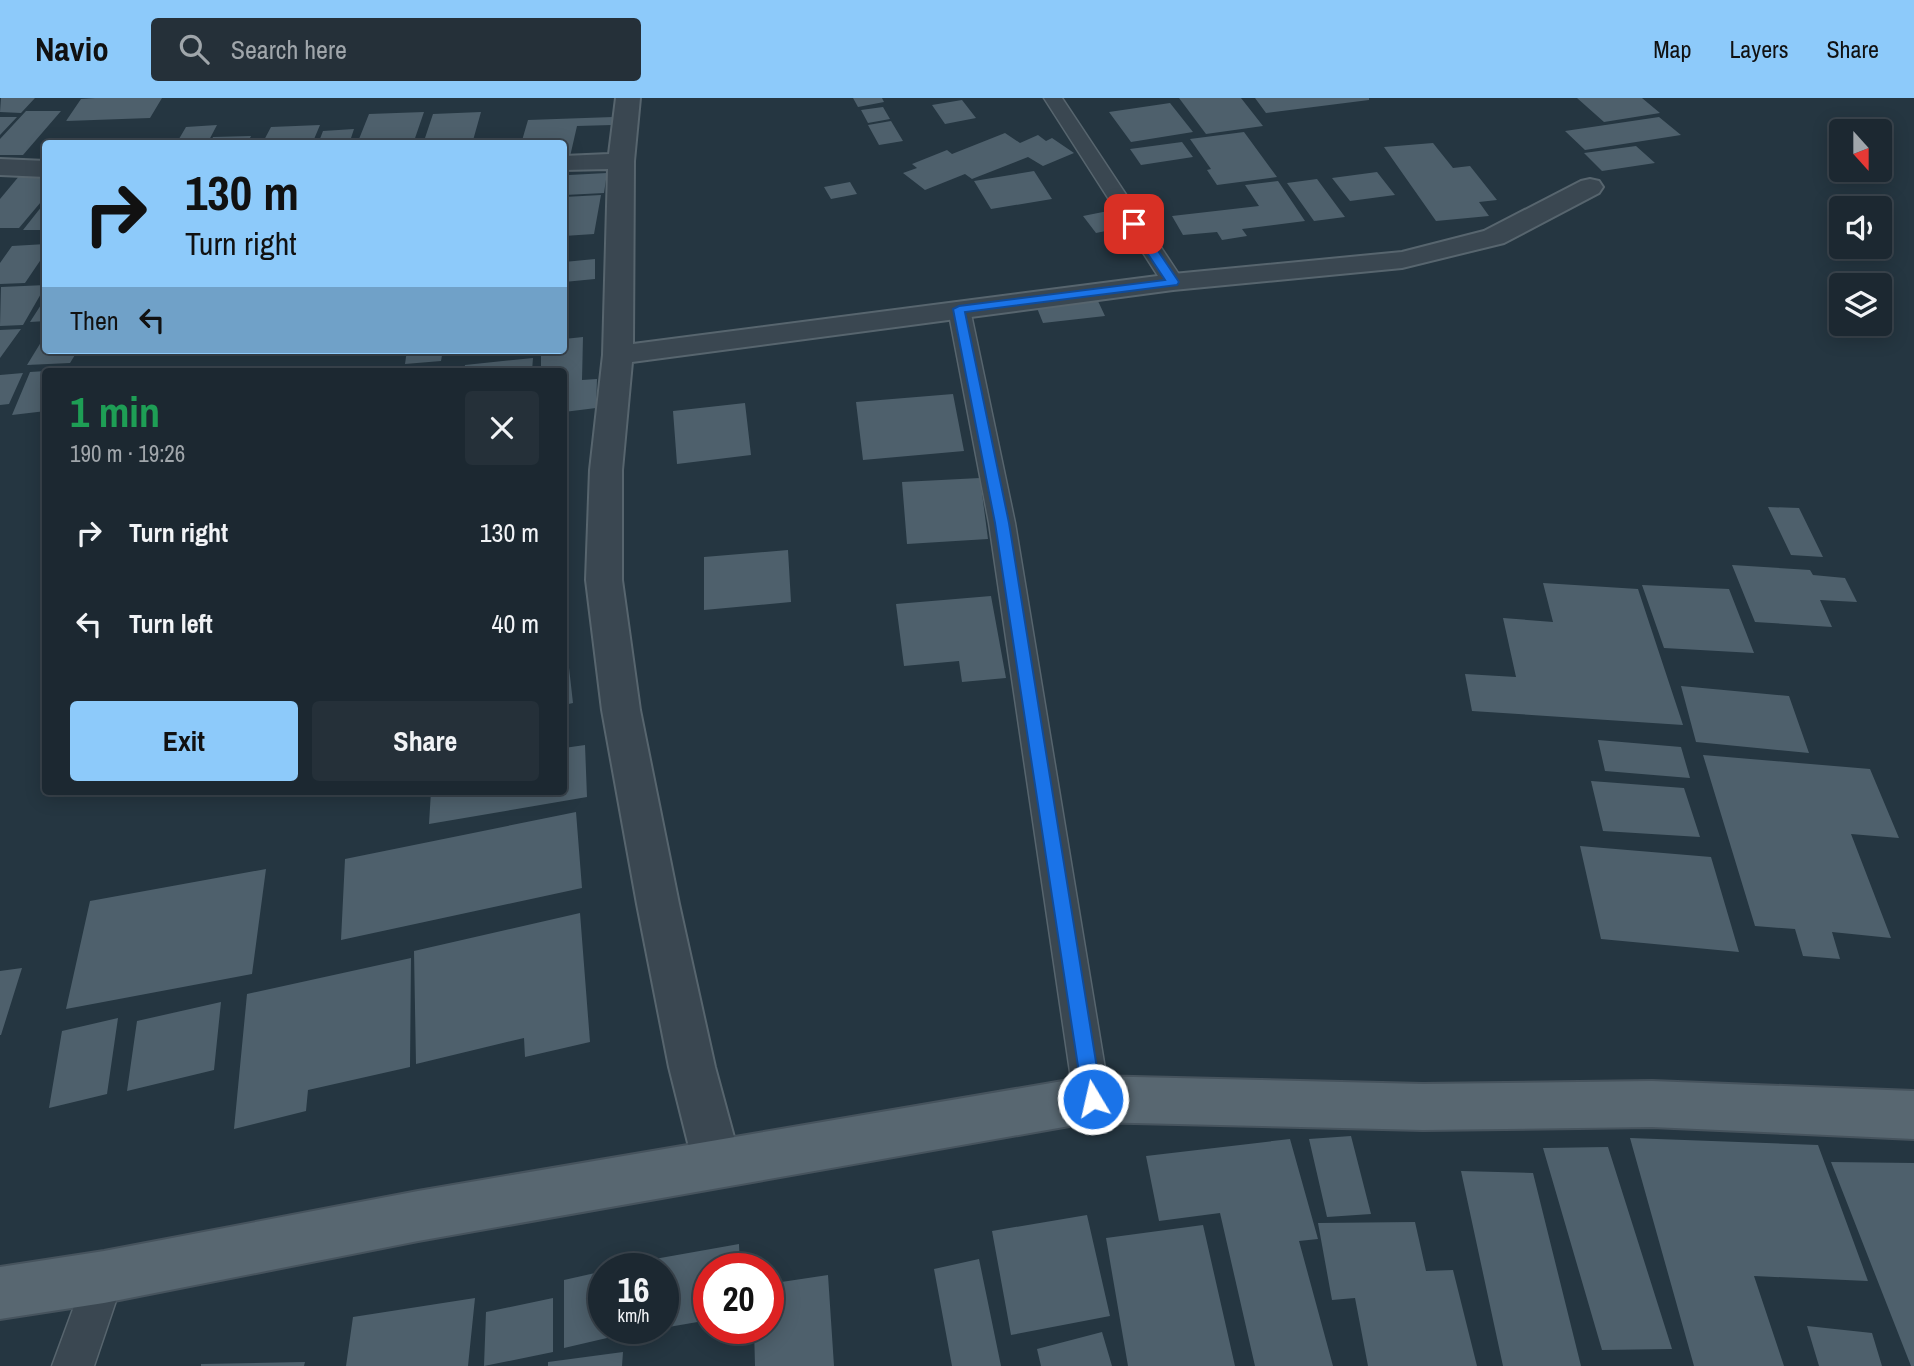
<!DOCTYPE html>
<meta charset="utf-8">
<style>
body{margin:0;font-family:"Archivo Narrow",sans-serif;background:#253039;color:#f1f3f6;height:100vh;display:flex;flex-direction:column;font-size:26px;white-space:nowrap}
*{box-sizing:border-box;margin:0}
p{font-size:23px;color:#a0a6ab}
.icon{flex:none;width:38px;height:38px;fill:none;stroke:currentColor;stroke-width:2;stroke-linecap:round;stroke-linejoin:round}
.map{position:relative;flex:1;overflow:hidden}
.drawer{position:absolute;left:42px;top:270px;width:525px;height:427px;display:flex;flex-direction:column;background:#1c2831;border-radius:7px;box-shadow:0 4px 18px #0003,0 0 0 2px #3a444d}
.drawer>*{flex:none}
.banner{position:absolute;left:42px;top:42px;width:525px;height:214px;border-radius:7px;box-shadow:0 4px 18px #0003,0 0 0 2px #3a444d;background:#8dcafa;color:#111;overflow:hidden}
.needle{width:46px;rotate:159deg}
.buttons{position:absolute;left:1829px;top:21px;display:grid;gap:14px}
.buttons a{display:grid;place-items:center;width:63px;height:63px;border-radius:7px;background:#1c2831;box-shadow:0 4px 18px #0003,0 0 0 2px #3a444d;font-size:35px}
.speed{position:absolute;left:588px;top:1155px;display:flex;gap:14px;font-size:35px;font-weight:700;text-align:center}
.speed>*{display:grid;place-content:center;width:91px;height:91px;border-radius:50%;background:#1c2831;box-shadow:0 4px 18px #0003,0 0 0 2px #3a444d;line-height:1}
.speed small{font-size:18px;font-weight:400}
.speed .limit{border:10px solid #d22;background:#fff;color:#111}
.pin{position:absolute;display:grid;place-items:center;width:60px;height:60px;color:#fff;margin:-30px;border-radius:14px;box-shadow:0 4px 10px #0006}
.me{position:absolute;width:77px;margin:-38px;rotate:351deg;stroke-linejoin:round;filter:drop-shadow(0 0 5px #0008)}
.turn{display:flex;align-items:center;gap:24px;height:147px;padding:0 28px;font-size:32px}
.turn .icon{width:91px;height:91px;stroke-width:2.5}
.turn b{display:block;font-size:49px;line-height:60px}
.then{display:flex;align-items:center;height:66px;padding:0 28px;background:#0003;gap:14px;font-size:26px}
.round{display:grid;place-items:center;flex:none;width:74px;height:74px;border-radius:7px;background:#253039}
.summary{display:flex;align-items:center;justify-content:space-between;height:119px;padding:0 28px}
h1{font-size:42px;font-weight:800;line-height:52px;color:#1e9e55}
.action{display:flex;gap:14px;margin-top:auto;padding:14px 28px}
.action a{flex:1;height:80px;border-radius:7px;background:#8dcafa;color:#111;font-size:28px;font-weight:800;line-height:80px;text-align:center}
.action a+a{background:#253039;color:#f1f3f6}
ul{padding:0;list-style:none}
li{display:flex;align-items:center;gap:21px;height:91px;padding:0 28px}
li div{flex:1}
li b{display:block;font-size:26px}
li em{font-style:normal}
header{display:flex;align-items:center;gap:42px;box-sizing:border-box;height:98px;padding:0 35px;background:#8dcafa;color:#111}
header strong{font-size:33px}
nav{display:flex;gap:38px;margin-inline-start:auto;font-size:24px}
.search{width:490px;height:63px;background:#253039;display:flex;align-items:center;gap:18px;box-sizing:border-box;padding:0 24px;border-radius:7px;color:#a0a6ab;font-size:26px}
.map>svg:first-child{display:block}
.building{fill:#4e606c}
.lines{fill:none;stroke-linecap:round;stroke-linejoin:round}
.service-casing{stroke:#57656e;stroke-width:3}
.minor-casing{stroke:#57656e;stroke-width:4}
.primary-casing{stroke:#46535d;stroke-width:4}
.service{fill:#3a4751;fill-rule:evenodd}
.minor{fill:#3a4751;fill-rule:evenodd}
.primary{fill:#586771;fill-rule:evenodd}
.route{fill:#1a73e8;stroke:#114b97;stroke-width:2}
</style>
<header>
<strong>Navio</strong>
<div class="search"><svg class="icon" aria-label="search" viewBox="0 0 24 24"><circle cx="10" cy="10" r="6"/><path d="M15 15l6 6"/></svg>Search here</div>
<nav><a>Map</a><a>Layers</a><a>Share</a></nav>
</header>
<div class="map">
<svg width="1914" height="1268" viewBox="0 0 1914 1268">
<rect width="100%" height="100%" fill="#253641"/>
<!-- building -->
<path class="building" d="M 1,0 L 35,0 L 21,15 L 0,14 Z
M 95,0 L 162,0 L 150,20 L 66,23 L 81,1 Z
M 853,0 L 882,0 L 884,4 L 858,9 Z
M 1179,0 L 1241,0 L 1263,28 L 1206,36 Z
M 1255,0 L 1369,0 L 1369,2 L 1266,15 Z
M 1577,0 L 1642,0 L 1660,15 L 1604,24 Z
M 962,2 L 976,20 L 945,26 L 932,7 Z
M 1170,5 L 1193,34 L 1131,44 L 1109,14 Z
M 883,9 L 890,21 L 868,25 L 861,12 Z
M 26,13 L 61,13 L 23,57 L 0,57 L 0,41 Z
M 424,14 L 413,46 L 357,46 L 369,16 Z
M 481,14 L 472,46 L 423,46 L 433,16 Z
M 0,19 L 17,19 L 0,37 Z
M 613,19 L 612,27 L 577,28 L 569,63 L 564,63 L 564,46 L 521,46 L 528,22 Z
M 1659,19 L 1681,37 L 1585,52 L 1565,33 Z
M 891,23 L 903,43 L 879,47 L 868,27 Z
M 217,27 L 207,46 L 176,46 L 186,29 Z
M 320,27 L 312,46 L 262,46 L 271,29 Z
M 354,31 L 349,46 L 318,46 L 323,33 Z
M 1244,34 L 1277,79 L 1217,87 L 1207,72 L 1211,71 L 1190,41 Z
M 1005,35 L 1020,45 L 1038,37 L 1046,43 L 1052,40 L 1074,55 L 1043,68 L 1028,59 L 972,81 L 965,76 L 925,92 L 903,75 L 917,70 L 912,66 L 947,52 L 952,56 Z
M 251,38 L 247,46 L 210,46 L 213,39 Z
M 1182,44 L 1193,59 L 1141,67 L 1130,51 Z
M 1433,45 L 1453,70 L 1470,68 L 1497,102 L 1479,104 L 1489,118 L 1436,123 L 1384,49 Z
M 1636,48 L 1655,65 L 1602,73 L 1584,55 Z
M 1034,73 L 1052,101 L 991,111 L 974,83 Z
M 1377,74 L 1395,97 L 1350,103 L 1332,80 Z
M 607,75 L 604,95 L 565,97 L 569,77 Z
M 20,77 L 46,77 L 46,98 L 19,130 L 0,130 L 0,101 Z
M 1317,81 L 1345,119 L 1314,123 L 1287,85 Z
M 1278,83 L 1305,123 L 1242,131 L 1247,138 L 1222,142 L 1217,134 L 1183,137 L 1172,118 L 1259,108 L 1245,87 Z
M 850,84 L 857,96 L 831,101 L 824,89 Z
M 601,97 L 594,136 L 564,138 L 564,99 Z
M 46,103 L 46,132 L 23,132 Z
M 1118,111 L 1130,128 L 1096,135 L 1083,118 Z
M 46,146 L 46,154 L 25,185 L 0,186 L 0,165 L 12,148 Z
M 595,161 L 595,181 L 564,184 L 564,164 Z
M 46,187 L 23,227 L 0,228 L 1,189 Z
M 46,199 L 46,223 L 30,224 Z
M 1098,203 L 1105,218 L 1043,225 L 1037,210 Z
M 21,231 L 0,260 L 0,232 Z
M 46,236 L 46,252 L 78,252 L 70,265 L 27,267 Z
M 583,239 L 582,282 L 597,281 L 596,310 L 564,314 L 564,273 L 541,273 L 541,252 L 564,252 L 564,241 Z
M 407,252 L 443,252 L 441,263 L 405,266 Z
M 492,252 L 531,252 L 531,254 L 491,258 Z
M 533,260 L 532,273 L 464,273 L 465,267 Z
M 46,273 L 46,313 L 12,317 L 30,274 Z
M 23,275 L 9,306 L 0,307 L 0,277 Z
M 953,296 L 964,353 L 863,362 L 856,304 Z
M 745,305 L 751,357 L 677,366 L 673,313 Z
M 980,380 L 988,441 L 907,446 L 902,384 Z
M 1768,409 L 1799,410 L 1823,459 L 1791,457 Z
M 788,452 L 791,504 L 704,512 L 704,459 Z
M 1732,467 L 1810,472 L 1813,477 L 1845,480 L 1857,504 L 1820,502 L 1832,529 L 1755,524 Z
M 1543,485 L 1638,491 L 1683,627 L 1472,613 L 1465,576 L 1516,579 L 1503,520 L 1553,524 Z
M 1642,487 L 1729,491 L 1754,555 L 1664,550 Z
M 991,498 L 1006,580 L 962,584 L 959,563 L 904,568 L 896,506 Z
M 564,552 L 567,552 L 573,605 L 564,607 Z
M 1681,588 L 1789,598 L 1809,655 L 1696,644 Z
M 1598,642 L 1681,649 L 1690,680 L 1605,673 Z
M 585,647 L 587,699 L 429,726 L 431,693 L 564,693 L 564,650 Z
M 1703,657 L 1870,671 L 1899,740 L 1851,736 L 1891,840 L 1832,834 L 1840,861 L 1803,858 L 1795,831 L 1755,828 Z
M 1591,683 L 1684,690 L 1700,739 L 1603,733 Z
M 576,714 L 582,790 L 341,842 L 345,761 Z
M 1580,748 L 1711,759 L 1739,854 L 1601,841 Z
M 266,771 L 252,876 L 66,911 L 90,803 Z
M 580,815 L 590,944 L 525,959 L 524,940 L 416,966 L 414,853 Z
M 411,860 L 410,969 L 308,992 L 306,1013 L 234,1031 L 247,896 Z
M 22,870 L 1,937 L 0,937 L 0,873 Z
M 221,904 L 214,972 L 127,993 L 137,923 Z
M 118,920 L 107,996 L 49,1010 L 62,933 Z
M 1351,1038 L 1371,1116 L 1327,1119 L 1309,1041 Z
M 1630,1040 L 1818,1047 L 1868,1183 L 1754,1178 L 1784,1268 L 1694,1268 Z
M 1290,1041 L 1318,1141 L 1299,1143 L 1333,1268 L 1255,1268 L 1220,1115 L 1159,1123 L 1146,1058 Z
M 1608,1049 L 1672,1251 L 1602,1252 L 1543,1050 Z
M 1831,1064 L 1914,1065 L 1914,1268 L 1911,1268 Z
M 1461,1073 L 1533,1075 L 1581,1268 L 1503,1268 Z
M 1087,1117 L 1110,1218 L 1011,1237 L 992,1133 Z
M 1415,1124 L 1426,1173 L 1453,1172 L 1477,1268 L 1368,1268 L 1355,1200 L 1332,1202 L 1318,1125 Z
M 1203,1127 L 1235,1268 L 1128,1268 L 1106,1140 Z
M 739,1146 L 740,1171 L 709,1171 L 709,1222 L 663,1230 L 663,1171 L 649,1171 L 649,1162 Z
M 979,1161 L 1001,1268 L 952,1268 L 934,1171 Z
M 604,1173 L 604,1230 L 607,1230 L 607,1240 L 564,1250 L 564,1182 Z
M 828,1177 L 834,1268 L 755,1268 L 754,1230 L 768,1230 L 768,1186 Z
M 475,1200 L 468,1268 L 346,1268 L 353,1219 Z
M 553,1200 L 553,1254 L 484,1268 L 486,1214 Z
M 1807,1228 L 1872,1235 L 1882,1268 L 1819,1268 Z
M 1102,1234 L 1112,1268 L 1041,1268 L 1037,1251 Z
M 623,1254 L 622,1268 L 548,1268 L 548,1264 Z
M 305,1264 L 304,1268 L 201,1268 L 201,1266 Z"/>
<g class="lines">
<defs>
<path id="service" d="M 1044,0 L 1062,0 L 1184,184 L 1181,189 L 1165,189 Z
M 959,204 L 967,206 L 970,211 L 1015,425 L 1110,1001 L 1105,1014 L 1092,1019 L 1079,1014 L 1074,1001 L 989,425 L 948,211 L 951,206 Z
M 104,1159 L 118,1165 L 124,1179 L 94,1268 L 52,1268 L 90,1165 Z"/>
<path id="minor" d="M 616,0 L 640,0 L 634,63 L 633,246 L 1173,176 L 1402,154 L 1484,133 L 1581,83 L 1590,81 L 1599,83 L 1603,89 L 1599,95 L 1504,145 L 1402,170 L 1173,192 L 632,264 L 622,372 L 622,482 L 640,612 L 679,806 L 715,969 L 741,1065 L 734,1082 L 717,1089 L 700,1082 L 693,1065 L 669,969 L 637,806 L 602,612 L 586,482 L 590,372 L 603,257 L 608,71 L 564,72 L 564,58 L 609,56 Z
M 0,61 L 46,63 L 46,79 L 0,77 Z"/>
<path id="primary" d="M 1092,978 L 1423,986 L 1652,983 L 1914,993 L 1914,1041 L 1652,1029 L 1423,1032 L 1092,1024 L 418,1143 L 104,1205 L 0,1221 L 0,1169 L 104,1153 L 418,1093 Z"/>
</defs>
<!-- service casing -->
<use href="#service" class="service-casing"/>
<!-- minor casing -->
<use href="#minor" class="minor-casing"/>
<!-- primary casing -->
<use href="#primary" class="primary-casing"/>
<!-- service -->
<use href="#service" class="service"/>
<!-- minor -->
<use href="#minor" class="minor"/>
<!-- primary -->
<use href="#primary" class="primary"/>
</g>
<!-- route -->
<path class="route" d="M 1130,123 L 1138,123 L 1179,184 L 1177,187 L 965,214 L 1009,425 L 1102,1001 L 1099,1008 L 1093,1010 L 1086,1008 L 1083,1001 L 995,425 L 953,211 L 959,208 L 1165,182 L 1128,126 Z"/>
</svg>
<div class="buttons">
<a><svg class="needle" viewBox="-14 -14 28 28"><path d="M0-13l5 13h-10z" fill="#e53935"/><path d="M0 13l5-13h-10z" fill="#a0a6ab"/></svg></a>
<a><svg class="icon" aria-label="sound" viewBox="0 0 24 24"><path d="M4 9h4l5-4v14l-5-4H4zM17 9q2 3 0 6"/></svg></a>
<a><svg class="icon" aria-label="layers" viewBox="0 0 24 24"><path d="M12 4l9 5-9 5-9-5zM3 14l9 5 9-5"/></svg></a>
</div>
<div class="speed"><div>16<small>km/h</small></div><div class="limit">20</div></div>
<div class="pin" style="left:1134px;top:126px;background:#d93025"><svg class="icon" aria-label="arrive" viewBox="0 0 24 24"><path d="M6 21V4h12l-3 4 3 4H6"/></svg></div>
<svg class="me" style="left:1093px;top:1001px" viewBox="-20 -20 40 40"><circle r="17" fill="#1a73e8" stroke="#fff" stroke-width="3"/><path d="M0-11L8 9 0 5-8 9z" fill="#fff"/></svg>
<div class="banner">
<div class="turn"><svg class="icon" aria-label="right" viewBox="0 0 24 24"><path d="M7 20v-9h11M14 6l5 5-5 5"/></svg><div><b>130 m</b>Turn right</div></div>
<div class="then">Then<svg class="icon" aria-label="left" viewBox="0 0 24 24"><path d="M17 20v-9H6M10 6l-5 5 5 5"/></svg></div>
</div>
<section class="drawer">
<div class="summary"><div><h1>1 min</h1><p>190 m · 19:26</p></div><a class="round"><svg class="icon" aria-label="close" viewBox="0 0 24 24"><path d="M6 6l12 12M18 6L6 18"/></svg></a></div>
<ul>
<li><svg class="icon" aria-label="right" viewBox="0 0 24 24"><path d="M7 20v-9h11M14 6l5 5-5 5"/></svg><div><b>Turn right</b></div><em>130 m</em></li>
<li><svg class="icon" aria-label="left" viewBox="0 0 24 24"><path d="M17 20v-9H6M10 6l-5 5 5 5"/></svg><div><b>Turn left</b></div><em>40 m</em></li>
</ul>
<div class="action"><a>Exit</a><a>Share</a></div>
</section>
</div>
